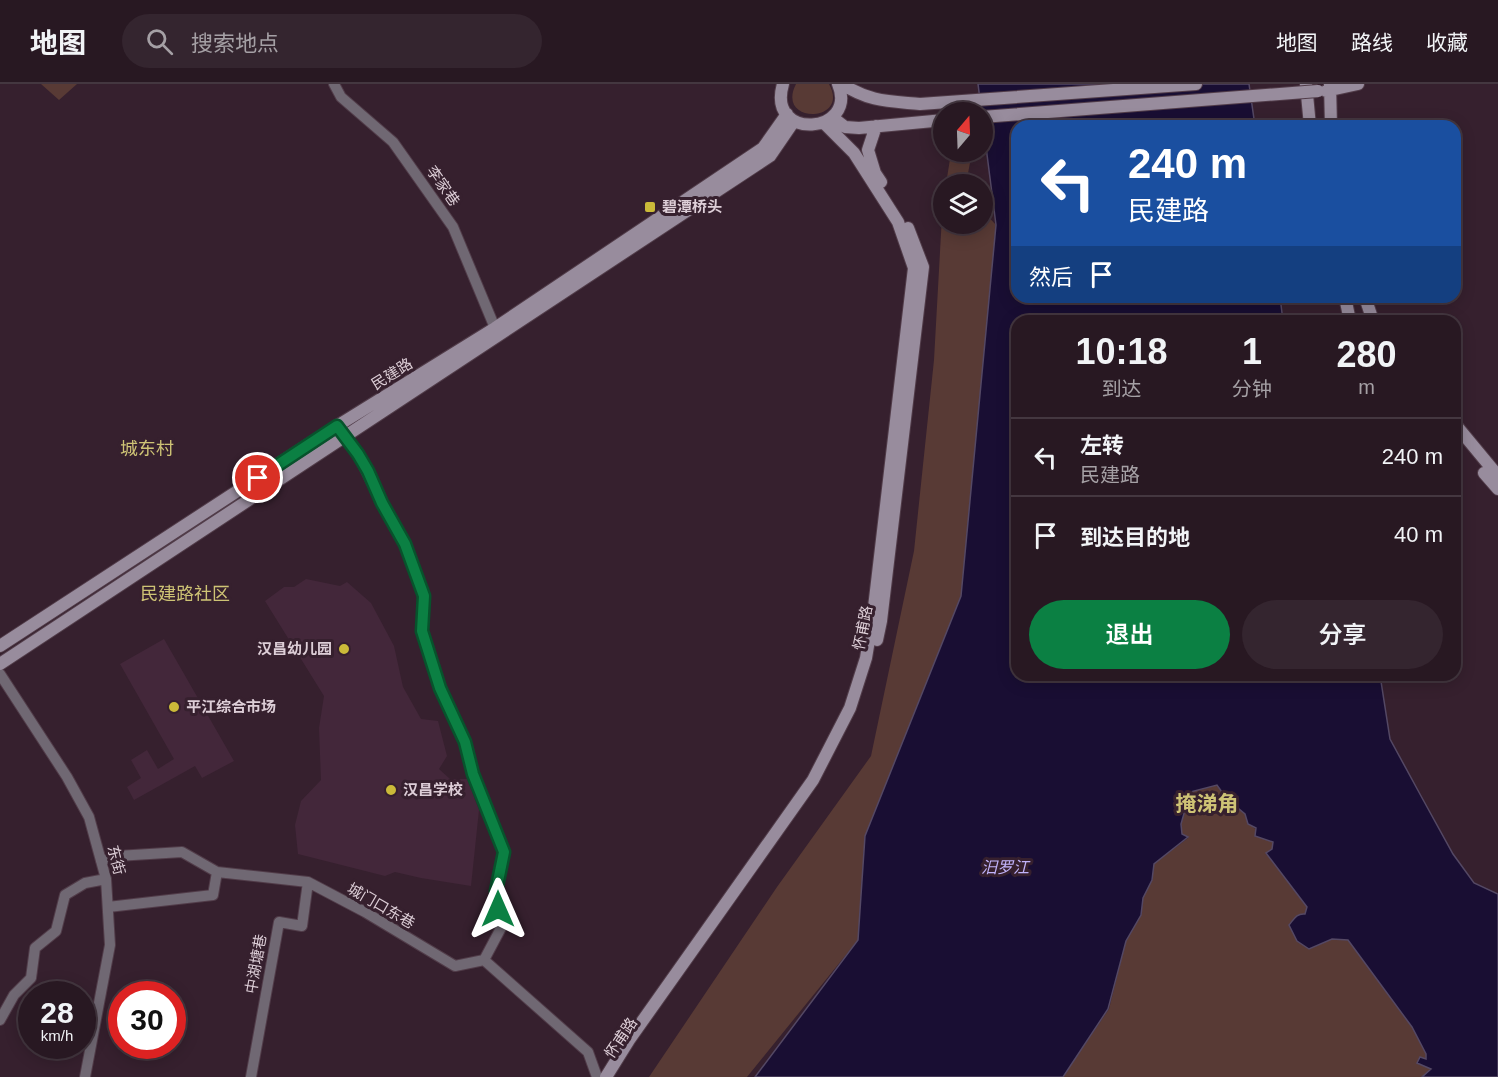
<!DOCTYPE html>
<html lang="zh">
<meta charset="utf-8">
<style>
body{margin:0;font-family:Arial,"Noto Sans SC",sans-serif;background:#34252f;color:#f1f3f6;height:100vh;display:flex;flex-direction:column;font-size:22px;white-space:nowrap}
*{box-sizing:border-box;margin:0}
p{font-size:20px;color:#a5a0a5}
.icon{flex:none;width:33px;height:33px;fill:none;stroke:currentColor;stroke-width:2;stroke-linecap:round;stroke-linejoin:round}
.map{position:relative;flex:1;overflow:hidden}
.drawer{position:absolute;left:1011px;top:231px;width:450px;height:366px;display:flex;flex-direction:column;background:#281822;border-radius:18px;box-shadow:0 3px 15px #0003,0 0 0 2px #443740}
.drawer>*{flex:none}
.hud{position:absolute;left:1011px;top:36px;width:450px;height:183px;border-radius:18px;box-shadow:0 3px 15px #0003,0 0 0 2px #443740;background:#1a4fa0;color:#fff;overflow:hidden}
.needle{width:39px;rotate:19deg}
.controls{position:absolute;left:933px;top:18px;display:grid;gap:12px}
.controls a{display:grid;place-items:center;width:60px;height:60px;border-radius:50%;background:#281822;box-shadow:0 3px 15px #0003,0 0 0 2px #443740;font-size:30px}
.speed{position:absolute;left:18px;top:897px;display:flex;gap:12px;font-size:30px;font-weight:700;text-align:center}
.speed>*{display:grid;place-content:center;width:78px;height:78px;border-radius:50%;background:#281822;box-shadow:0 3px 15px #0003,0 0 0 2px #443740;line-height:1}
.speed small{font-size:15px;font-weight:400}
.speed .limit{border:9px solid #d22;background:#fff;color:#111}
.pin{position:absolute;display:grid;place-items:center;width:51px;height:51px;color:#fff;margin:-26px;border:3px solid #fff;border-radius:50%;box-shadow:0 2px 6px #0007}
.me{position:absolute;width:66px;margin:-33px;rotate:0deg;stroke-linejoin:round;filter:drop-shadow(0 0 4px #0008)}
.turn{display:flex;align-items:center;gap:21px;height:126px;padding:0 18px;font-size:27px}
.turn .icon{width:78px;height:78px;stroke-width:2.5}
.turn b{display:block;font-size:42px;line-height:51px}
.then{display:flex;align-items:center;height:57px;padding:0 18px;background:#0003;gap:12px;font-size:22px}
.eta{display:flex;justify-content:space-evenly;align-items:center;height:102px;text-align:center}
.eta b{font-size:36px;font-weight:600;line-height:42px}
.action{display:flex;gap:12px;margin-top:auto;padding:12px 18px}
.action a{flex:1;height:69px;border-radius:36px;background:#0b8043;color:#fff;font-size:24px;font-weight:600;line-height:69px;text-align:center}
.action a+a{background:#34252f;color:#f1f3f6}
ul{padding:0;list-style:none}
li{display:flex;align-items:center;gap:18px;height:78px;padding:0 18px;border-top:2px solid #443740}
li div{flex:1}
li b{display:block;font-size:22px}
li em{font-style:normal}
header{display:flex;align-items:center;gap:36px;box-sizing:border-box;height:84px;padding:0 30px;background:#281822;border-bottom:2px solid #443740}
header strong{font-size:28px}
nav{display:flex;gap:33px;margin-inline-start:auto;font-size:21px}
.search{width:420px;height:54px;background:#34252f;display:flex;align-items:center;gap:15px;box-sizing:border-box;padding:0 21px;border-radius:33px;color:#a5a0a5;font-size:22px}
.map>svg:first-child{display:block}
.built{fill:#43273a}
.green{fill:#583a35}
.water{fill:#190e33;stroke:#544864;stroke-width:1.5}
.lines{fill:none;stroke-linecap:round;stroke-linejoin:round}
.street-casing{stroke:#513c49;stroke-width:12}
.secondary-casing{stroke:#513c49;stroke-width:14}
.street{stroke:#706873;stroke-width:10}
.secondary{stroke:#988c9d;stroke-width:12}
.secondary-bridge-casing{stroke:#513c49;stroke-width:14;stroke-linecap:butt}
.secondary-bridge{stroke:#988c9d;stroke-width:12}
.route-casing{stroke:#07532c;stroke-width:15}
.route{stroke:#0b8043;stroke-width:10}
.poi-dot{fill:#cbba39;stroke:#36202e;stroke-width:2}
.labels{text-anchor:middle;stroke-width:6;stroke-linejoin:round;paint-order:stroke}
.street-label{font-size:15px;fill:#ddced7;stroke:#36202e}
.poi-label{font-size:15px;font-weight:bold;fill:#ddced7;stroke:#36202e;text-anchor:start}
.water-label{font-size:16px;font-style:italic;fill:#c1b3fa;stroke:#36202e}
.quarter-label{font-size:18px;fill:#cec375;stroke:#36202e}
.district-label{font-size:21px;font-weight:bold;fill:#cec375;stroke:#36202e}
</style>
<header>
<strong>地图</strong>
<div class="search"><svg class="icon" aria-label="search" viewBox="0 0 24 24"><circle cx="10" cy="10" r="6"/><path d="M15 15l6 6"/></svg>搜索地点</div>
<nav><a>地图</a><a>路线</a><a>收藏</a></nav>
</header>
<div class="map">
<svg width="1498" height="993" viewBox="0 0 1498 993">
<rect width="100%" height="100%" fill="#36202e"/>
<!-- built -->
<path class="built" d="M 306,495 L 340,502 L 347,498 L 371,519 L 394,562 L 403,603 L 421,635 L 438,637 L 447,672 L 439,685 L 450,695 L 467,695 L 479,726 L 471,802 L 421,794 L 395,788 L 385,792 L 298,770 L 295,741 L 301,717 L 321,696 L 319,644 L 324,612 L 265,517 L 284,503 L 294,503 Z
M 164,555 L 234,677 L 202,694 L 195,682 L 134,716 L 127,703 L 141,694 L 131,676 L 147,666 L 158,685 L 174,675 L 120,580 Z"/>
<!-- green -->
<path class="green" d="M 41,0 L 77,0 L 59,16 Z
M 796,0 L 829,0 C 851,39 775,41 796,0 Z
M 963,68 L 972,68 L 966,100 L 946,100 L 950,75 Z
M 943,114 L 944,140 L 982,140 L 983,127 L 996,141 L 961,512 L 865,752 L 858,856 L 747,993 L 649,993 L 777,803 L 871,672 L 914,467 L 934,276 Z
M 1217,701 L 1227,715 L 1245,730 L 1248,739 C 1257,745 1263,756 1273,758 L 1272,765 L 1266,769 L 1307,823 L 1305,831 L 1309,865 L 1332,855 L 1348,856 L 1412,943 L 1426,970 L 1425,981 L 1431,985 L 1422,993 L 1063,993 L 1109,925 L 1126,857 L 1141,831 L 1143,814 L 1152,796 L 1154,780 L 1188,754 L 1182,750 L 1181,740 L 1190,708 Z"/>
<!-- water -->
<path class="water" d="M 978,0 L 1249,0 L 1255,42 L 1017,42 L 1017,213 L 1280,213 L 1283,237 L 1017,237 L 1017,591 L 1380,591 L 1390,655 L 1421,712 L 1453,770 L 1474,799 L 1498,810 L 1498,993 L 1422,993 L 1431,985 L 1417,979 L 1420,973 L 1426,975 L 1426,970 L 1412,943 L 1348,856 L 1332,855 L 1309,865 L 1297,857 L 1289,841 C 1294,835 1297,829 1305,830 L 1307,823 L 1266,769 L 1272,765 L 1273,758 L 1255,752 L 1256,744 L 1248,740 L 1245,730 L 1227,715 L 1217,701 L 1190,708 L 1181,740 L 1182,750 L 1188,753 L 1154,780 L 1152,796 L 1143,814 L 1141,831 L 1126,857 L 1108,925 L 1063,993 L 755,993 L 858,856 L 865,752 L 961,512 L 996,141 Z"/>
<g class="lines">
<defs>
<path id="street" d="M 334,0 L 341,13 L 393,58 L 453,143 L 495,244
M 340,346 L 358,370 L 382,419 L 405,461 L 424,512 L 422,547 L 440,605 L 465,658 L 473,690 L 504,768 L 496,807 L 501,844 L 484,876
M 0,590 L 67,693 L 89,733 L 106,795 L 110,861 L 85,993
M 101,777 L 117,772 L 182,768 L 217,788 L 308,798 L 365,828 L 455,882 L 484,876 L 588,968 L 597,993
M 108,823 L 213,811 L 217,788
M 0,936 L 14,911 L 31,894 L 35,864 L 56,847 L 65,811 L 85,799 L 106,795
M 251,993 L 279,838 L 302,842 L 308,798"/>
<path id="secondary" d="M 783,0 C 766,58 859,50 838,0
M 842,0 C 870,18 888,17 920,20 L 1196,0
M 1306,0 L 1310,42
M 1330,0 L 1331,42
M 1326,7 L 1358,0
M 832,33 L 845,43 L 859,44 L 944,36
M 876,42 L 868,66 L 875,89 L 881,98
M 1345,213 L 1350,237
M 1365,213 L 1373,237
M 1455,340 L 1498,392
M 1484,389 L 1498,405
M 877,556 L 881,537 L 923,183 L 908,144
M 0,562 L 337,342 L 495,244 L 763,64 L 787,30
M 0,580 L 770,72 L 794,37
M 606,993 L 629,956 L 813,696 L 850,624 L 866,574 L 873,532 L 914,184 L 898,138 L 854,69 L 824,39"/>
</defs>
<!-- street casing -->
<use href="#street" class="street-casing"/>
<!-- secondary casing -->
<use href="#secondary" class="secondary-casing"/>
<!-- street -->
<use href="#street" class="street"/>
<!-- secondary -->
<use href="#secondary" class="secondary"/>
<defs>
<path id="secondary-bridge" d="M 982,33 L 1318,7"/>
</defs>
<!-- secondary-bridge casing -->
<use href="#secondary-bridge" class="secondary-bridge-casing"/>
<!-- secondary-bridge -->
<use href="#secondary-bridge" class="secondary-bridge"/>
</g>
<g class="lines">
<defs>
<path id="route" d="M 258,394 L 337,342 L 358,370 L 368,387 L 382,419 L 405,460 L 424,512 L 422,547 L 440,604 L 465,658 L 473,690 L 504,768 L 496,807 L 498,825"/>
</defs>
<!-- route casing -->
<use href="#route" class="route-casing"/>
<!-- route -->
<use href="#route" class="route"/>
</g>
<!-- markers -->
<g class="poi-dot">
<rect x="644" y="117" width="12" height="12" rx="3"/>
<circle cx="344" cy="565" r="6"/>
<circle cx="174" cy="623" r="6"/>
<circle cx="391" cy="706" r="6"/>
</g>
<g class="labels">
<!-- street labels -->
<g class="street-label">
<text transform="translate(443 102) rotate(55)" y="5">李家巷</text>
<text transform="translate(392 290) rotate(-32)" y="5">民建路</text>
<text transform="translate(863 544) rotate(-79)" y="5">怀甫路</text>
<text transform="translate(116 776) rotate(76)" y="5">东街</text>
<text transform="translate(381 822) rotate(30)" y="5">城门口东巷</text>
<text transform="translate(256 880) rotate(-80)" y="5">中湖塘巷</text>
<text transform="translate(621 954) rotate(-56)" y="5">怀甫路</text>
</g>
<!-- poi labels -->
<g class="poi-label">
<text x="662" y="128">碧潭桥头</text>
<text x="332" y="570" text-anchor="end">汉昌幼儿园</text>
<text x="186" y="628">平江综合市场</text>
<text x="403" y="711">汉昌学校</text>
</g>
<!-- water labels -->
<g class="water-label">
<text x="1005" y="789">汨罗江</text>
</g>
<!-- quarter labels -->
<g class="quarter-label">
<text x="147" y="371">城东村</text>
<text x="185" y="516">民建路社区</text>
</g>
<!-- district labels -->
<g class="district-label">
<text x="1207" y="727">掩涕角</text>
</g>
</g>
</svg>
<div class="controls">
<a><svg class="needle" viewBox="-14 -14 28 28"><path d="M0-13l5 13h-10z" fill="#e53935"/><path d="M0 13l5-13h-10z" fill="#a5a0a5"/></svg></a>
<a><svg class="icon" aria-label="layers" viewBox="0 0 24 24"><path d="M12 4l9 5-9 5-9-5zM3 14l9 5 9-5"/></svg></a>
</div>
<div class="speed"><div>28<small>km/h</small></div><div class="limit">30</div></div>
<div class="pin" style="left:258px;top:394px;background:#d93025"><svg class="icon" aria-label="arrive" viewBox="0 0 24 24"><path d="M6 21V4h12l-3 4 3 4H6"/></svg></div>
<svg class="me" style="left:498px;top:825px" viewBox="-20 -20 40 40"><path d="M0-17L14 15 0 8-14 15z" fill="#0b8043" stroke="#fff" stroke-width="4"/></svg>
<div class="hud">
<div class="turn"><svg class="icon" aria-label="left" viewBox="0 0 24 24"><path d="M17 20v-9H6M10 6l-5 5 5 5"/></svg><div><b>240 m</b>民建路</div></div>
<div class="then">然后<svg class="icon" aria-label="arrive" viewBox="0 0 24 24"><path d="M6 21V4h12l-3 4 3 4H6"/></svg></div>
</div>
<section class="drawer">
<div class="eta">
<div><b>10:18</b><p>到达</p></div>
<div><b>1</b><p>分钟</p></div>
<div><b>280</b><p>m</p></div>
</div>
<ul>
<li><svg class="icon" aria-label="left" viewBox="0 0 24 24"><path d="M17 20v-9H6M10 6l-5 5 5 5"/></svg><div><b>左转</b><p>民建路</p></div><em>240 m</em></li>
<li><svg class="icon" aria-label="arrive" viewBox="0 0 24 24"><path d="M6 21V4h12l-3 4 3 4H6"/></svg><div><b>到达目的地</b></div><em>40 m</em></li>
</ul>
<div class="action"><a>退出</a><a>分享</a></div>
</section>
</div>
